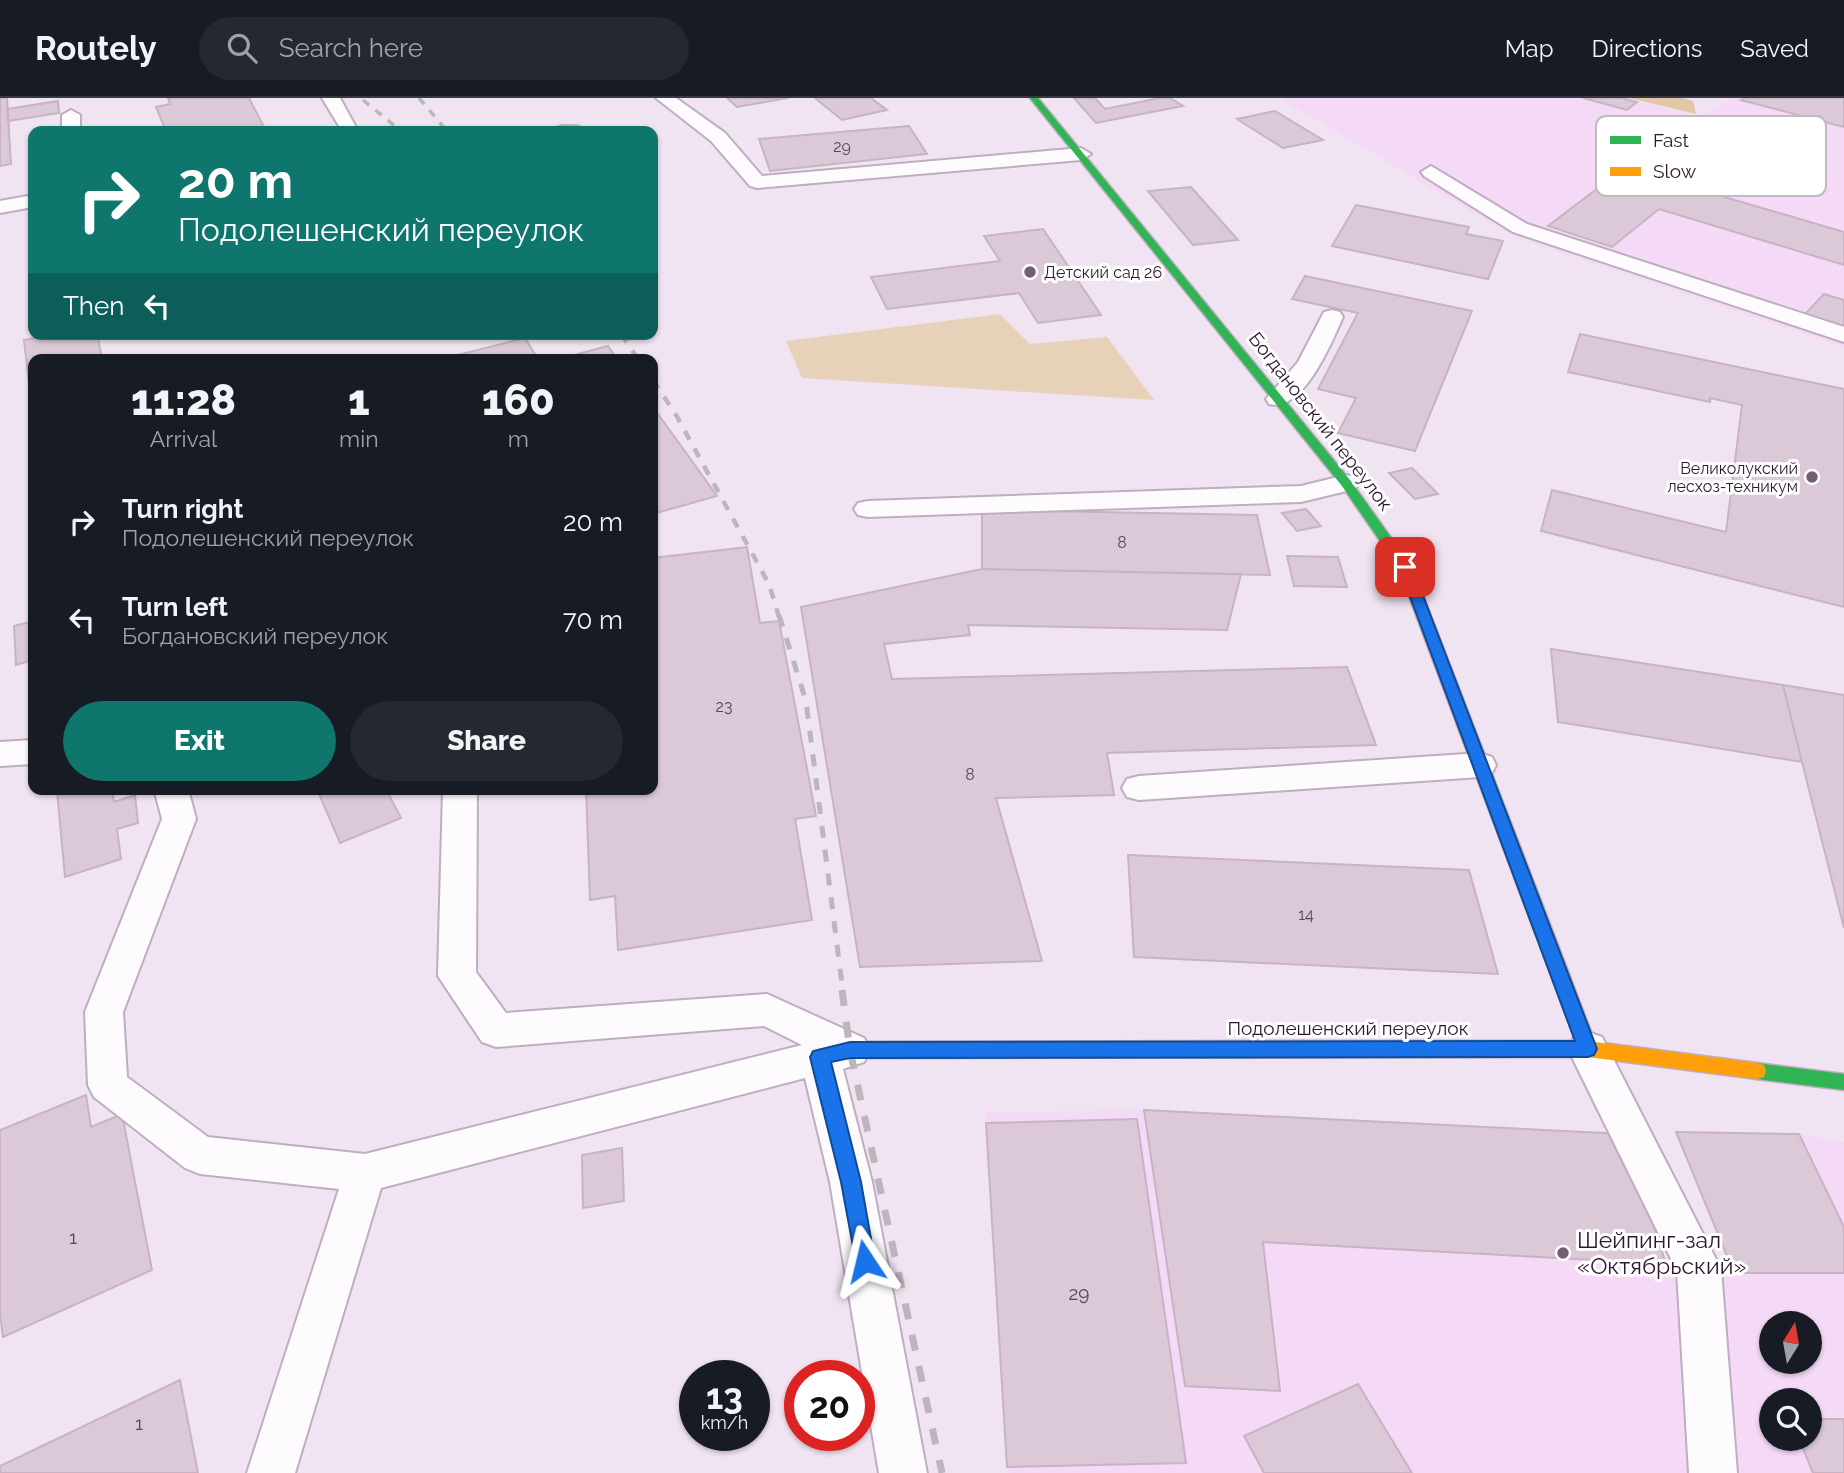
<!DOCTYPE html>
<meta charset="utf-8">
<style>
body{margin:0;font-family:Raleway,sans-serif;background:#242831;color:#f1f3f6;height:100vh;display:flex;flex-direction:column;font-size:26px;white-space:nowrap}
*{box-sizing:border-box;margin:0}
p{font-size:23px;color:#9ea1a6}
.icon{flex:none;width:38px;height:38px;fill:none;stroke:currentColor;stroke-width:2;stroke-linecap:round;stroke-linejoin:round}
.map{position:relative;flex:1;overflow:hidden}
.drawer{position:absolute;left:28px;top:256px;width:630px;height:441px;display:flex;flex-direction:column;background:#171b24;border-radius:14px;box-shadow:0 2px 5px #0004}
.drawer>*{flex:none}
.hud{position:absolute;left:28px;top:28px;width:630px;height:214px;border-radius:14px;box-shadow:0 2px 5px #0004;background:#0f766e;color:#fff;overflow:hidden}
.needle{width:46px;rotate:11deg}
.buttons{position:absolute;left:1759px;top:1213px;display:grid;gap:14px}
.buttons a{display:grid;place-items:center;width:63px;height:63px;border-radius:50%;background:#171b24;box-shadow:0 2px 5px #0004;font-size:35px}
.speed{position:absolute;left:679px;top:1262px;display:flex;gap:14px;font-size:35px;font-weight:700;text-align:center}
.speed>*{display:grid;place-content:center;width:91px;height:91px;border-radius:50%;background:#171b24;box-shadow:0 2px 5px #0004;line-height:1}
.speed small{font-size:18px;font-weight:400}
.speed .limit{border:10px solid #d22;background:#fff;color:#111}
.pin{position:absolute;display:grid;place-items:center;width:60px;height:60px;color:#fff;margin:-30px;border-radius:14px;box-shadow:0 4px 10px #0006}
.me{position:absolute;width:77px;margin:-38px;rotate:350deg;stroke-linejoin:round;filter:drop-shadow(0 0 5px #0008)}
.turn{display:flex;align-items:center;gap:24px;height:147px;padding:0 35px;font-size:32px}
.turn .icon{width:91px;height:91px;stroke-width:2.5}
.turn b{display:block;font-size:49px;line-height:60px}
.then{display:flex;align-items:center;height:66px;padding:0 35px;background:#0003;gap:14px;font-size:26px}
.eta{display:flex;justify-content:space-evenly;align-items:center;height:119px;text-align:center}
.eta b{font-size:42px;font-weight:800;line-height:49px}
.button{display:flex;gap:14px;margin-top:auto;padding:14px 35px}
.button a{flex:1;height:80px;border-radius:42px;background:#0f766e;color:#fff;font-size:28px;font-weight:800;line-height:80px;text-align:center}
.button a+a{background:#242831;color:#f1f3f6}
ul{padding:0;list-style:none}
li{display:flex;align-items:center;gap:21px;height:98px;padding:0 35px}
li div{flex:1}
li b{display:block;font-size:26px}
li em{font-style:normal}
header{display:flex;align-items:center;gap:42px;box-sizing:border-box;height:98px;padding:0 35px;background:#171b24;border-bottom:2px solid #363941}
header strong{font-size:33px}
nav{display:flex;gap:38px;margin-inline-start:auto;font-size:24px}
.search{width:490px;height:63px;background:#242831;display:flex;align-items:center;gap:18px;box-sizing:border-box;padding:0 24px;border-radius:38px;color:#9ea1a6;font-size:26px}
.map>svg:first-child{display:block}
.built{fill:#f5daf8;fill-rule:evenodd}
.green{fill:#e7d1b9}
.forest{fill:#e1c8a8}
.building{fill:#dcc9d8;stroke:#c7b3c2;stroke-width:2}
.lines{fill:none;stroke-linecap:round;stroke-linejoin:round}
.lane-casing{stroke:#beaebf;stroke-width:4}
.fast-casing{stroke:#beaebf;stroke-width:3}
.slow-casing{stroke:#beaebf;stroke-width:3}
.lane{fill:#fdfbfd;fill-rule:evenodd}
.fast{fill:#30b455;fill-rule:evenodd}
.slow{fill:#ff9f0a;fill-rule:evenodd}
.rail-far3{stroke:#bbb6bc;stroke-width:3.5;stroke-dasharray:8 8;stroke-linecap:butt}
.rail-far2{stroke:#bbb6bc;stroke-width:4.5;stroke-dasharray:10 10;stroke-linecap:butt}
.rail-far1{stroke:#bbb6bc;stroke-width:5;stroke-dasharray:12 12;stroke-linecap:butt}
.rail{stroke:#bbb6bc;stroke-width:7;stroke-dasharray:16 16;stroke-linecap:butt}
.route{fill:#1a73e8;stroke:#114b97;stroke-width:2}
.poi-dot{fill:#725f74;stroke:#fff;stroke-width:2.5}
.labels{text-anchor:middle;stroke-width:6;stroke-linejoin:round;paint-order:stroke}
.number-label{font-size:16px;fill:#5a455b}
.far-poi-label{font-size:16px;fill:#2e1830;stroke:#fff;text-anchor:start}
.street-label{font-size:19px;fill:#2e1830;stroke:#fff}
.near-number-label{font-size:19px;fill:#5a455b}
.near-poi-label{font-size:23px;fill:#2e1830;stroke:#fff;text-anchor:start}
.key{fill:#fff;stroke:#c0bac1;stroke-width:2}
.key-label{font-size:19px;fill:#2e1830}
</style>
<header>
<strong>Routely</strong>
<div class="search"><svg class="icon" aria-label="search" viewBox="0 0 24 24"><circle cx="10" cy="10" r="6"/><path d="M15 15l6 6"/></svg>Search here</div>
<nav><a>Map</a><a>Directions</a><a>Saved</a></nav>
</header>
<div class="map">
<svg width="1844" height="1375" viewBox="0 0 1844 1375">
<rect width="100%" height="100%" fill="#f1e4f2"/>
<!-- built -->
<path class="built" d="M 1279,0 L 1624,0 L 1702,20 L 1729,0 L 1844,0 L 1844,250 L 1516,140 Z
M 1144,1012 L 1185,1287 L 1279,1293 L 1263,1144 L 1666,1166 L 1733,1174 L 1676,1034 L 1799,1036 L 1844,1044 L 1844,1375 L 1009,1375 L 1007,1369 L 985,1014 ZM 1771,1225 L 1810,1225 L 1810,1264 L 1771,1264 ZM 1771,1302 L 1810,1302 L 1810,1340 L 1771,1340 Z"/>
<!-- green -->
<path class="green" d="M 1000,216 L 1030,246 L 1107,239 L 1154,302 L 802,280 L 786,243 Z"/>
<!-- forest -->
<path class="forest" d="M 1629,0 L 1683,0 L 1693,3 L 1696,16 Z"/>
<!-- building -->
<path class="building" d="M 0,0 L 7,0 L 11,66 L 0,68 Z
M 168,0 L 249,0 L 266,33 L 166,33 L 156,9 L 170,6 Z
M 727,0 L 788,0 L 737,9 Z
M 815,0 L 871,0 L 887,12 L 842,22 Z
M 1074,0 L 1095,0 L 1105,11 L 1160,0 L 1170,0 L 1183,8 L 1096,25 Z
M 1583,0 L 1621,0 L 1637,4 L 1627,12 Z
M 1744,0 L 1844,0 L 1844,29 L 1741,2 Z
M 58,3 L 59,15 L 8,23 L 7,11 Z
M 1275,13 L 1323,42 L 1283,50 L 1237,21 Z
M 561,27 L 576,27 L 594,33 L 546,33 Z
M 909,28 L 927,56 L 770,73 L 759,41 Z
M 1672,34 L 1732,51 L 1687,88 L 1844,134 L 1844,167 L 1659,111 L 1612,149 L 1548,128 Z
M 1191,89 L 1238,142 L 1193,147 L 1148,93 Z
M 1356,107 L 1469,129 L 1466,136 L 1503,143 L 1488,181 L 1332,148 Z
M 1043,131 L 1101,217 L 1038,225 L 1019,195 L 887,211 L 871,179 L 1000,163 L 984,138 Z
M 1305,178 L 1472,213 L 1415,353 L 1338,335 L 1356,300 L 1318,291 L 1358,215 L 1292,201 Z
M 1824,196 L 1844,202 L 1844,232 L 1803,218 Z
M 54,236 L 97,236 L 102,261 L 33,261 L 33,320 L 24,242 Z
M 1580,236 L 1844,291 L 1844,509 L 1541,433 L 1552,392 L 1726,434 L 1742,307 L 1710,300 L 1710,304 L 1568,274 Z
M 525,240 L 538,261 L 442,261 Z
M 608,248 L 617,261 L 559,261 Z
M 653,309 L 717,398 L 653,416 Z
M 1412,370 L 1438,396 L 1415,401 L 1389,375 Z
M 1306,411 L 1321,428 L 1297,433 L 1282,415 Z
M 982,412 L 1257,417 L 1270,477 L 982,471 Z
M 747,449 L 760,525 L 779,523 L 816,718 L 795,721 L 812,822 L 618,852 L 615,798 L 590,802 L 586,691 L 653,691 L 653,460 Z
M 1287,458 L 1338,459 L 1347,489 L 1294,488 Z
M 982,471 L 1241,476 L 1227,532 L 968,527 L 970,537 L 884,546 L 892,581 L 1347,569 L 1376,647 L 1107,655 L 1114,697 L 996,700 L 1042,863 L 860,869 L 801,509 Z
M 33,523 L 33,562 L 16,567 L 14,528 Z
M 1551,551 L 1783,587 L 1802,664 L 1558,624 Z
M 1783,587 L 1844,597 L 1844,830 L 1802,664 Z
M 64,691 L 112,691 L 114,704 L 135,697 L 138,725 L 117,731 L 121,761 L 65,779 L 57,693 Z
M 317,691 L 386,691 L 401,720 L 340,745 Z
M 1128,757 L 1469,772 L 1498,876 L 1134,859 Z
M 86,997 L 91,1029 L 122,1016 L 152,1172 L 3,1239 L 0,1216 L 0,1032 Z
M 1144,1012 L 1624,1036 L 1666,1166 L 1263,1144 L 1280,1293 L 1185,1288 Z
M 1137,1021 L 1186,1365 L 1007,1369 L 986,1025 Z
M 1676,1034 L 1799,1036 L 1844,1129 L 1844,1175 L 1734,1175 Z
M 622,1050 L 624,1103 L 583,1110 L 582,1057 Z
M 180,1282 L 198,1375 L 0,1375 L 0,1368 Z
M 1358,1286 L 1412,1375 L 1264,1375 L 1244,1338 Z
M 1810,1321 L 1844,1321 L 1844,1375 L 1813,1375 L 1799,1340 L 1810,1340 Z"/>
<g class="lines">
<defs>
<path id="lane" d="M 322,0 L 340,0 L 358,33 L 342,33 Z
M 656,0 L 676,0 L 725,35 L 762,78 L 1081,50 L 1091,56 L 1081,62 L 757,90 L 750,88 L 711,43 Z
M 71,12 L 80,17 L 80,33 L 62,33 L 62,17 Z
M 1431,68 L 1527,126 L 1844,229 L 1844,244 L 1513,134 L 1424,78 L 1421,74 Z
M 33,97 L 33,109 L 0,115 L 0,103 Z
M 1332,212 L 1340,214 L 1343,219 C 1332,244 1303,315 1269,306 L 1266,301 L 1298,264 L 1324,214 Z
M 1346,377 L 1355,379 L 1359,385 L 1355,391 L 1301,404 L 868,419 L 858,417 L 854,411 L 858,405 L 868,403 L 1301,388 Z
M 33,642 L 33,666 L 0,668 L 0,644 Z
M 1480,655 L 1492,659 L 1496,667 L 1492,675 L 1480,679 L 1139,702 L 1127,699 L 1122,690 L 1127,681 L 1139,678 Z
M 154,691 L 188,691 L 196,721 L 123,914 L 127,979 L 208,1039 L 365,1056 L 802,947 L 764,928 L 496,949 L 482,944 L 438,878 L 443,691 L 477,691 L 476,874 L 506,915 L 767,896 L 864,940 L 870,952 L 864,964 L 843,971 L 872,1084 L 927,1375 L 879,1375 L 830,1084 L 805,980 L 381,1090 L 295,1375 L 247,1375 L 339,1091 L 200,1076 L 185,1070 L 94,999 L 88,987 L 85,914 L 162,721 Z
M 1588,934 L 1602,939 L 1721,1171 L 1737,1375 L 1689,1375 L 1677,1173 L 1568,951 L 1574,939 Z"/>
<path id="fast" d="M 1030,0 L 1038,0 L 1350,382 L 1412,469 L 1543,808 L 1540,813 L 1534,815 L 1528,813 L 1525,808 L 1398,469 L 1342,388 Z
M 1303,943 L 1310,945 L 1312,951 L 1310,957 L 1303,959 L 850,960 L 843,958 L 841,952 L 843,946 L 850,944 Z
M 1757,965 L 1844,976 L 1844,992 L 1757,981 L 1750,979 L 1748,973 L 1750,967 Z"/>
<path id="slow" d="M 1534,801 L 1540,803 L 1543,808 L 1595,944 L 1757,965 L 1764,967 L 1766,973 L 1764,979 L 1757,981 L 1588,959 L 1303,959 L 1296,957 L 1294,951 L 1296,945 L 1303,943 L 1576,943 L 1525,808 L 1528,803 Z"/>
</defs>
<!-- lane casing -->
<use href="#lane" class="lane-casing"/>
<!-- fast casing -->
<use href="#fast" class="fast-casing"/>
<!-- slow casing -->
<use href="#slow" class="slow-casing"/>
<!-- lane -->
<use href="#lane" class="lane"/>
<!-- fast -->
<use href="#fast" class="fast"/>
<!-- slow -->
<use href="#slow" class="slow"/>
<!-- rail-far3 -->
<path class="rail-far3" d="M 419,0 L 447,33
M 363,2 L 401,33"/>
<!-- rail-far2 -->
<path class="rail-far2" d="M 621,236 L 638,261
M 653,282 L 676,317 L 769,486 L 779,519"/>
<!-- rail-far1 -->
<path class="rail-far1" d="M 779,517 L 806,603 L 843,894"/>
<!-- rail -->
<path class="rail" d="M 842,892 L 850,952 L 942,1375"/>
</g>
<!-- route -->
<path class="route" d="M 1405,465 L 1412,469 L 1597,951 L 1594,957 L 1588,959 L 850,960 L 831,964 L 861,1084 L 875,1163 L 872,1170 L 865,1173 L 857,1170 L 841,1084 L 810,959 L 813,953 L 850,944 L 1575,943 L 1399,469 Z"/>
<!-- markers -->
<g class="poi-dot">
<circle cx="1030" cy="174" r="7"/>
<circle cx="1812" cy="379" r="7"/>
<circle cx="1563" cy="1155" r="7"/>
</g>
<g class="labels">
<!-- number labels -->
<g class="number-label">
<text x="842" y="54">29</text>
<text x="1122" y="450">8</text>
<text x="724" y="614">23</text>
<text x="970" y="682">8</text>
<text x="1306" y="822">14</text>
</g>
<!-- far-poi labels -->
<g class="far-poi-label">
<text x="1044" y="180">Детский сад 26</text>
<text x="1798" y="376" text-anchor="end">Великолукский<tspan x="1798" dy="18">лесхоз-техникум</tspan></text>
</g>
<!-- street labels -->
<g class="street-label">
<text transform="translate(1321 323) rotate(52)" y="7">Богдановский переулок</text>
<text x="1348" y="937">Подолешенский переулок</text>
</g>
<!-- near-number labels -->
<g class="near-number-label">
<text x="73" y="1146">1</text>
<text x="1079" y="1202">29</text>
<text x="139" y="1332">1</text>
</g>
<!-- near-poi labels -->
<g class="near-poi-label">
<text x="1577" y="1150">Шейпинг-зал<tspan x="1577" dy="26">«Октябрьский»</tspan></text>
</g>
</g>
<!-- legend -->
<rect x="1596" y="18" width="230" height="80" rx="10" class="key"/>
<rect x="1610" y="38" width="31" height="8" fill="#30b455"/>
<rect x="1610" y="69" width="31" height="9" fill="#ff9f0a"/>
<g class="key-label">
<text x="1653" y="49">Fast</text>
<text x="1653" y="80">Slow</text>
</g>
</svg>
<div class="buttons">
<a><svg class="needle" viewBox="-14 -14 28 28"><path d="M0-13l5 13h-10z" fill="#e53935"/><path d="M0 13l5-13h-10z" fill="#9ea1a6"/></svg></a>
<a><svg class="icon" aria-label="search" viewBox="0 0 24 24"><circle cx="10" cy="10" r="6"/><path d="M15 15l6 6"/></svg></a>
</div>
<div class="speed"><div>13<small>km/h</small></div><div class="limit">20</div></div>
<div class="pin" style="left:1405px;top:469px;background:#d93025"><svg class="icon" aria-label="arrive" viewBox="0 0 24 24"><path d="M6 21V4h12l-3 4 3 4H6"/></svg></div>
<svg class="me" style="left:865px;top:1163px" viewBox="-20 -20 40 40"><path d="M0-17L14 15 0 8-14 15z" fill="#1a73e8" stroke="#fff" stroke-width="4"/></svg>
<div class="hud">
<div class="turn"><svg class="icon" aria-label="right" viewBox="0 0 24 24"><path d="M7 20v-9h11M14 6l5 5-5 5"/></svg><div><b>20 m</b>Подолешенский переулок</div></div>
<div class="then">Then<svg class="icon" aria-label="left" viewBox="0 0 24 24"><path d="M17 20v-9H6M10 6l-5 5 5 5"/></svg></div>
</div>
<section class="drawer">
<div class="eta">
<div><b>11:28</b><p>Arrival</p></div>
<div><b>1</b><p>min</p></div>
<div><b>160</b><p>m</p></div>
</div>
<ul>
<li><svg class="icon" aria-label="right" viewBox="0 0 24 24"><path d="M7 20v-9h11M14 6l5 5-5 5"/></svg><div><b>Turn right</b><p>Подолешенский переулок</p></div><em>20 m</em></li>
<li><svg class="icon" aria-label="left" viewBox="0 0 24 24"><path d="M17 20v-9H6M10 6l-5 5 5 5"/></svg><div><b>Turn left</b><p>Богдановский переулок</p></div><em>70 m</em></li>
</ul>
<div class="button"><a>Exit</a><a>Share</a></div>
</section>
</div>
